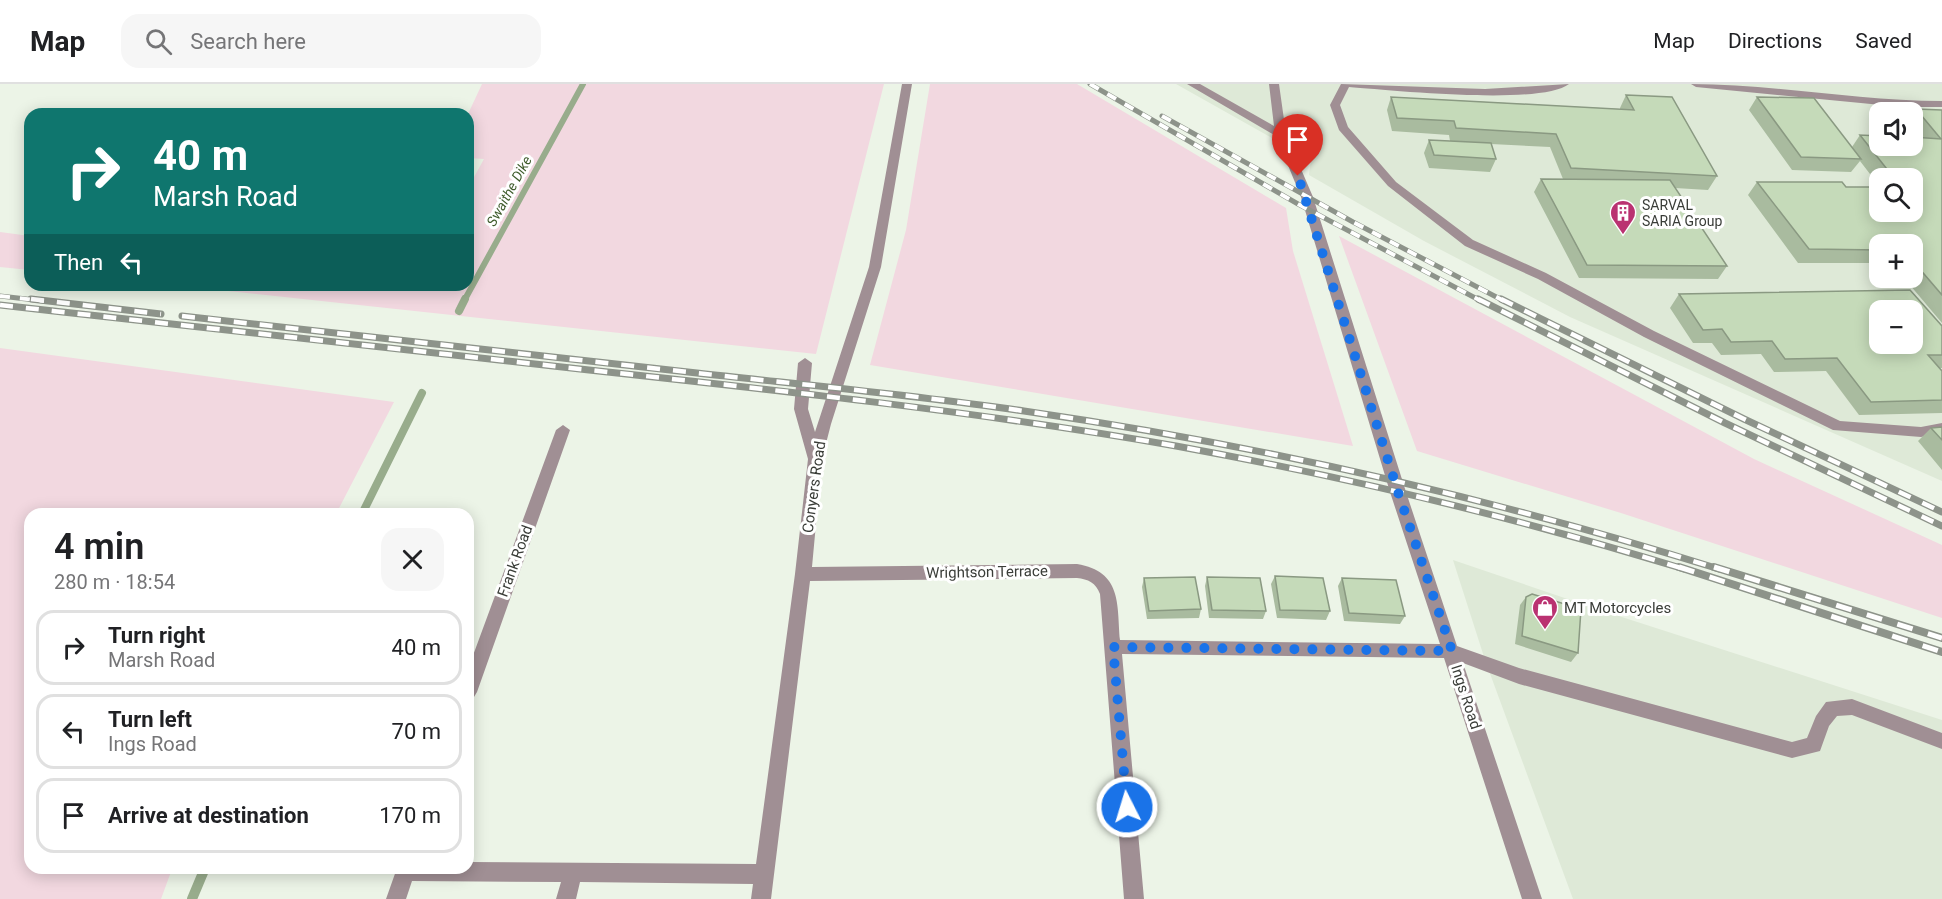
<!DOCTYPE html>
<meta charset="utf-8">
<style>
body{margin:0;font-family:Roboto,sans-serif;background:#f6f6f6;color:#202124;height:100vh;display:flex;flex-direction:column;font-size:22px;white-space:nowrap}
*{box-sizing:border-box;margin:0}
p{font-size:20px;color:#757577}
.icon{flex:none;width:33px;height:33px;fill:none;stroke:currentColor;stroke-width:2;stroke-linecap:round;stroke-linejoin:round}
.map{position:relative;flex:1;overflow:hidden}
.panel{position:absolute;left:24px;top:424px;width:450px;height:366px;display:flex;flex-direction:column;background:#fff;border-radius:18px;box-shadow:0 3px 15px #0003}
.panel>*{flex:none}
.guide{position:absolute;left:24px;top:24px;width:450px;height:183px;border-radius:18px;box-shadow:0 3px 15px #0003;background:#0f766e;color:#fff;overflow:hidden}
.buttons{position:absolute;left:1869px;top:18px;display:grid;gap:12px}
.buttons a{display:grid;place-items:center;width:54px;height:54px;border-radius:12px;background:#fff;box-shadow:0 3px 15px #0003;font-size:30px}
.pin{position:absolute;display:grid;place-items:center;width:51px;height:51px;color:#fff;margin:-62px -26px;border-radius:50% 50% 50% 0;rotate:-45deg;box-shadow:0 0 6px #0007}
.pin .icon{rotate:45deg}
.me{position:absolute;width:66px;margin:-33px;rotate:355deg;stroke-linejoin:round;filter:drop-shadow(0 0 4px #0008)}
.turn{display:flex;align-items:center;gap:21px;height:126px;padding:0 30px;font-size:27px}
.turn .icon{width:78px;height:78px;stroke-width:2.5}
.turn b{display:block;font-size:42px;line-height:51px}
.then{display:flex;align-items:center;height:57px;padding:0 30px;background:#0003;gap:12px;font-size:22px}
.round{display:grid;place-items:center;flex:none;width:63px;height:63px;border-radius:18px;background:#f6f6f6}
.overview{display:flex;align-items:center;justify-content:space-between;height:102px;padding:0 30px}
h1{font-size:36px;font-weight:600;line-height:45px}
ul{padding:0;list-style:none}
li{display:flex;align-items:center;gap:18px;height:75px;margin:0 12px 9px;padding:0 18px;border:3px solid #e0e0e0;border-radius:18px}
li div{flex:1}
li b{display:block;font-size:22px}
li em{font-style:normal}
header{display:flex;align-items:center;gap:36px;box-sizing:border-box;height:84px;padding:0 30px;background:#fff;border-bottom:2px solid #e0e0e0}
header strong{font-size:28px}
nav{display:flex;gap:33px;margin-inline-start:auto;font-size:21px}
.search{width:420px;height:54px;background:#f6f6f6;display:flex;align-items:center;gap:15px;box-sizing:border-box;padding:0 21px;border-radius:18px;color:#757577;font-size:22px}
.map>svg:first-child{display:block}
.built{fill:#dee9d7;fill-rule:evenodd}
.green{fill:#f2d8e0}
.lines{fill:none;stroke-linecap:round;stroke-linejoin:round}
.stream-far2{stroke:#98ac8c;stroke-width:6}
.stream-far1{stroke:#98ac8c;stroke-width:8}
.stream{stroke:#98ac8c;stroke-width:10}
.minor{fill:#a08f94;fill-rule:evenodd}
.rail-far2-casing{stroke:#8d938a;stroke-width:5}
.rail-far1-casing{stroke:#8d938a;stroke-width:7}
.rail-casing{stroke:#8d938a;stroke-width:8}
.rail-far2{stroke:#fff;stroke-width:4;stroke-dasharray:10;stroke-linecap:butt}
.rail-far1{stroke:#fff;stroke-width:4.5;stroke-dasharray:13;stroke-linecap:butt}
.rail{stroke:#fff;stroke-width:5;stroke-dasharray:16;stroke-linecap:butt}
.wall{fill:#a9bb9f}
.building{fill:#c5dab9;stroke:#8a9982;stroke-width:1.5;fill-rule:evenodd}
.route{stroke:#1a73e8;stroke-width:10;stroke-dasharray:0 18}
.labels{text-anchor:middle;stroke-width:6;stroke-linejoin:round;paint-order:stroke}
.far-water-label{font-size:14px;font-style:italic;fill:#3e5b2b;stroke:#fff}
.far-poi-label{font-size:14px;fill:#3a3d38;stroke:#fff;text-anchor:start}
.street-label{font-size:15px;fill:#3a3d38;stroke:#fff}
.poi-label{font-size:15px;fill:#3a3d38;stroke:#fff;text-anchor:start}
</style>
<header>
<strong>Map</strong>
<div class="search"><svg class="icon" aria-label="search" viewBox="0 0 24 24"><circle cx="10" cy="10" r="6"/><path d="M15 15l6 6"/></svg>Search here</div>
<nav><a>Map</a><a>Directions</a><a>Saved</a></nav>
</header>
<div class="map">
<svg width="1942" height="815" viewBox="0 0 1942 815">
<rect width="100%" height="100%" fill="#ecf4e7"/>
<!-- built -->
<path class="built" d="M 1176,0 L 1942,0 L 1942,397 L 1570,233 L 1424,157 L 1309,91 L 1311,76 ZM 1880,28 L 1912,28 L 1912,62 L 1880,62 ZM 1880,94 L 1912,94 L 1912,128 L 1880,128 ZM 1880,160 L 1912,160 L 1912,194 L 1880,194 ZM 1880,226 L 1912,226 L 1912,260 L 1880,260 Z
M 1453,476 L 1597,525 L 1942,636 L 1942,815 L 1573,815 L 1485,576 Z"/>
<!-- green -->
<path class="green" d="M 482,0 L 884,0 L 816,270 L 172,201 L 468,201 L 468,104 L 484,75 L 468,74 L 468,30 Z
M 930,0 L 1077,0 L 1286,124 L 1293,167 L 1353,362 L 870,281 L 906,146 Z
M 0,148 L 30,152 L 30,186 L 0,183 Z
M 1339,152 L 1754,375 L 1942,461 L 1942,534 L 1621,429 L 1417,367 Z
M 0,264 L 394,318 L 336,430 L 30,430 L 30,784 L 172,785 L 161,815 L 0,815 Z"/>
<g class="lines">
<!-- stream-far2 -->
<path class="stream-far2" d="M 464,217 L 583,0"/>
<!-- stream-far1 -->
<path class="stream-far1" d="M 459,227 L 465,215
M 362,430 L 422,309"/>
<!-- stream -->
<path class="stream" d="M 192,815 L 205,784"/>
<!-- minor -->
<path class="minor" d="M 902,0 L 912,0 L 881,183 L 831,340 L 822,375 L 812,483 L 1077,480 C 1122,488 1117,519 1120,556 L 1440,560 L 1390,408 L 1301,113 L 1276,52 L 1187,0 L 1200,0 L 1274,42 L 1269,0 L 1279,0 L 1286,50 L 1313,113 L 1406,408 L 1457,562 L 1519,584 L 1792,658 L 1807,654 L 1816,632 L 1826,618 L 1852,615 L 1942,649 L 1942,665 L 1852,631 L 1837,632 L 1829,642 L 1820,667 L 1792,674 L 1519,600 L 1463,579 L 1542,815 L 1522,815 L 1444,574 L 1122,570 L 1144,815 L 1124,815 L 1100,510 C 1096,499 1088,495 1077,494 L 810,497 L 771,815 L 751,815 L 753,800 L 580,798 L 576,815 L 556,815 L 561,798 L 412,797 L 406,815 L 386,815 L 397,784 L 468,784 L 468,778 L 756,780 L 795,490 L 808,375 L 794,325 L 798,279 L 805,274 L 812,279 L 808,325 L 815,348 L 869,183 Z
M 1341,0 L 1485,5 L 1569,0 C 1541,22 1390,6 1349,3 L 1340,21 L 1348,43 L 1396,98 L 1473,156 L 1546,189 L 1654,247 L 1840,337 L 1921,343 L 1942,339 L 1942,349 L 1921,353 L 1833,346 L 1644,253 L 1538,195 L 1465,162 L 1388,102 L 1339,46 L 1330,21 Z
M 1691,0 C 1775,0 1858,17 1942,17 L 1942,23 L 1902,23 L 1696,3 Z
M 563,341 L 570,346 L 477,608 L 474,613 L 468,616 L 468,585 L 556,346 Z"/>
<defs>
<path id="rail-far2" d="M 1090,0 L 1298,120 L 1481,217
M 1162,32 L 1353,138 L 1504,217
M 0,212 L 44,217"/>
<path id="rail-far1" d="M 31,215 L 161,230
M 1478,215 L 1725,339 L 1942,442
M 1501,215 L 1744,335 L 1942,428
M 0,221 C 196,243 392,264 589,286 C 785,307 981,328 1176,362 C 1347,393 1518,434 1684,485
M 182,232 C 354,251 525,270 697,289 C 806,301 915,311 1024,327 C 1259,361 1492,414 1719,485"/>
<path id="rail" d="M 1679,483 L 1942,568
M 1714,483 L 1942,554"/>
</defs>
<!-- rail-far2 casing -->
<use href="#rail-far2" class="rail-far2-casing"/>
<!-- rail-far1 casing -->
<use href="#rail-far1" class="rail-far1-casing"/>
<!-- rail casing -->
<use href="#rail" class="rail-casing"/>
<!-- rail-far2 -->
<use href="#rail-far2" class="rail-far2"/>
<!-- rail-far1 -->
<use href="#rail-far1" class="rail-far1"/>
<!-- rail -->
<use href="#rail" class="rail"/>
</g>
<!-- wall -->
<path class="wall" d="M 1626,11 L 1717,92 L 1708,106 L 1675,104 L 1727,182 L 1718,195 L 1579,194 L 1534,108 L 1541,95 L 1563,95 L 1550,63 L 1491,60 L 1496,75 L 1490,88 L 1429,84 L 1424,69 L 1429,56 L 1450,57 L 1449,51 L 1392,47 L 1387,26 L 1391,13 L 1620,25 L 1620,24 Z
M 1757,13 L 1852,63 L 1860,51 L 1918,53 L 1912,47 L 1912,29 L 1916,25 L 1942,26 L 1942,239 L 1904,194 L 1912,194 L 1912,160 L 1880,160 L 1880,179 L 1798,179 L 1748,111 L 1757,98 L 1846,103 L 1880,128 L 1912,94 L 1880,94 L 1880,103 L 1860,77 L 1851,88 L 1792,86 L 1749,26 Z
M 1679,210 L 1942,242 L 1942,284 L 1939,284 L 1942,287 L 1942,329 L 1859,331 L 1826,287 L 1774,288 L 1761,270 L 1721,271 L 1712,259 L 1693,259 L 1670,224 Z
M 1942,343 L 1942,386 L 1918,357 L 1931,344 Z
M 1275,492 L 1330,527 L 1326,536 L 1277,534 L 1271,500 Z
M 1207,493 L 1266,527 L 1263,535 L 1209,534 L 1205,502 Z
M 1144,494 L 1201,525 L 1199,534 L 1147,535 L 1142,503 Z
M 1342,494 L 1405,532 L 1400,540 L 1344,537 L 1338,502 Z
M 1526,513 L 1578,569 L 1571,578 L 1515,560 L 1520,521 Z"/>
<!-- building -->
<path class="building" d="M 1626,11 L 1672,13 L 1717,92 L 1571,84 L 1556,50 L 1456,44 L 1454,37 L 1397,34 L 1391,13 L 1634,26 Z
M 1757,13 L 1814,14 L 1861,75 L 1801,73 Z
M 1916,25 L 1942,26 L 1942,211 L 1912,176 L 1912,160 L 1880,160 L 1880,166 L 1809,165 L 1757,98 L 1842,98 L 1846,103 L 1880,103 L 1880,128 L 1912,128 L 1912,94 L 1894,94 L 1860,51 L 1880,52 L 1880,62 L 1912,62 L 1912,53 L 1941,55 Z
M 1429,56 L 1491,59 L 1496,75 L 1434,71 Z
M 1541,95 L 1670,96 L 1727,182 L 1587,181 Z
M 1910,206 L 1942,242 L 1942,271 L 1928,271 L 1942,287 L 1942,316 L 1871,318 L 1837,274 L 1785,275 L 1772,257 L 1731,258 L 1722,245 L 1703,246 L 1679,210 ZM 1880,226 L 1912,226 L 1912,260 L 1880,260 Z
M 1942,343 L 1942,356 L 1931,344 Z
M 1275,492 L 1323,494 L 1330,527 L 1280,526 Z
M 1195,493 L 1201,525 L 1149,527 L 1144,494 Z
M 1207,493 L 1260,494 L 1266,527 L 1212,526 Z
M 1342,494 L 1396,496 L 1405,532 L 1349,529 Z
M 1532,510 L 1581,525 L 1578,569 L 1522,552 L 1526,513 Z"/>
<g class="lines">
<!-- route -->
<path class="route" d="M 1127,723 L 1113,563 L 1452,567 L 1398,408 L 1298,92"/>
</g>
<!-- icons -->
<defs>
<symbol id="building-pin" viewBox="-11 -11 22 30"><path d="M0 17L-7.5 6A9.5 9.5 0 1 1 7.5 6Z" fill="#ba3271" stroke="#fff"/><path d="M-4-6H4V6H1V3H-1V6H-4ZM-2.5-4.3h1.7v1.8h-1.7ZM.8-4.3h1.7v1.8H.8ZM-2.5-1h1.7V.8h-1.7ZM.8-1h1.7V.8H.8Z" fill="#fff"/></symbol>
<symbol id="shop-pin" viewBox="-11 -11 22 30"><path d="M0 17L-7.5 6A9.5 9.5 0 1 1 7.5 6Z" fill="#ba3271" stroke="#fff"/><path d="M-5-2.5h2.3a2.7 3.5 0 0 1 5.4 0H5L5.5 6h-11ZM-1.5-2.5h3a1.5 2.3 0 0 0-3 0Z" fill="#fff"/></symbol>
</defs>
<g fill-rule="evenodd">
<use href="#building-pin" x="1608" y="114" width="30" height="40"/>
<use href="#shop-pin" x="1530" y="509" width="30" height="40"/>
</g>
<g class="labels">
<!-- far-water labels -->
<g class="far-water-label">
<text transform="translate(509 107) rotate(-61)" y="5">Swaithe Dike</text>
</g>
<!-- far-poi labels -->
<g class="far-poi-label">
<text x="1642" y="126">SARVAL<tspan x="1642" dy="16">SARIA Group</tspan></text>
</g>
<!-- street labels -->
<g class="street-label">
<text transform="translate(814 403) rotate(-82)" y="5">Conyers Road</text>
<text transform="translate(515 477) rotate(-70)" y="5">Frank Road</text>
<text transform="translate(987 488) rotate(-1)" y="5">Wrightson Terrace</text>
<text transform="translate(1466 613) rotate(72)" y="5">Ings Road</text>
</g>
<!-- poi labels -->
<g class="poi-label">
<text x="1564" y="529">MT Motorcycles</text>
</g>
</g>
</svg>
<div class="buttons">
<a><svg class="icon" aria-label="sound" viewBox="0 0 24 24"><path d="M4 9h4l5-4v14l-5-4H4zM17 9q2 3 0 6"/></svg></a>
<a><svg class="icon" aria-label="search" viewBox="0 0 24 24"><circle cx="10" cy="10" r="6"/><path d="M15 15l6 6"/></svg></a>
<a>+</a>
<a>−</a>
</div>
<div class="pin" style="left:1298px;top:92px;background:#d93025"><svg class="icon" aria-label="arrive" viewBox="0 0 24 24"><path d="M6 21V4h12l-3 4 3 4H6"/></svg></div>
<svg class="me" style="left:1127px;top:723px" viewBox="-20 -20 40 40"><circle r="17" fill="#1a73e8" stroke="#fff" stroke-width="3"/><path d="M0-11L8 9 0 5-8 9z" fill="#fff"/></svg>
<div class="guide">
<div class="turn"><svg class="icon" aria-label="right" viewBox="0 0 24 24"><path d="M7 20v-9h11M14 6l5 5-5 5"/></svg><div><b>40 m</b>Marsh Road</div></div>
<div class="then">Then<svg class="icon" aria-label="left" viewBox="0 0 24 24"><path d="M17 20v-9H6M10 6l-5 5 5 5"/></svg></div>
</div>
<section class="panel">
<div class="overview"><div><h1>4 min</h1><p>280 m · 18:54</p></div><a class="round"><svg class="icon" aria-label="close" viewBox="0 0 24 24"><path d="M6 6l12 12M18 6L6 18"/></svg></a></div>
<ul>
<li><svg class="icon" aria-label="right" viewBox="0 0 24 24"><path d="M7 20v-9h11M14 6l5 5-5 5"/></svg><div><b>Turn right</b><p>Marsh Road</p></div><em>40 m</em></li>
<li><svg class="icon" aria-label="left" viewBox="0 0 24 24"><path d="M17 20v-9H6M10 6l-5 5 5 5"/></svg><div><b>Turn left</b><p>Ings Road</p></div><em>70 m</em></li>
<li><svg class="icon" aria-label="arrive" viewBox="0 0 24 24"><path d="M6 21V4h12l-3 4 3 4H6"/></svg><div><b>Arrive at destination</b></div><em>170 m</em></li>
</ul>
</section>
</div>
